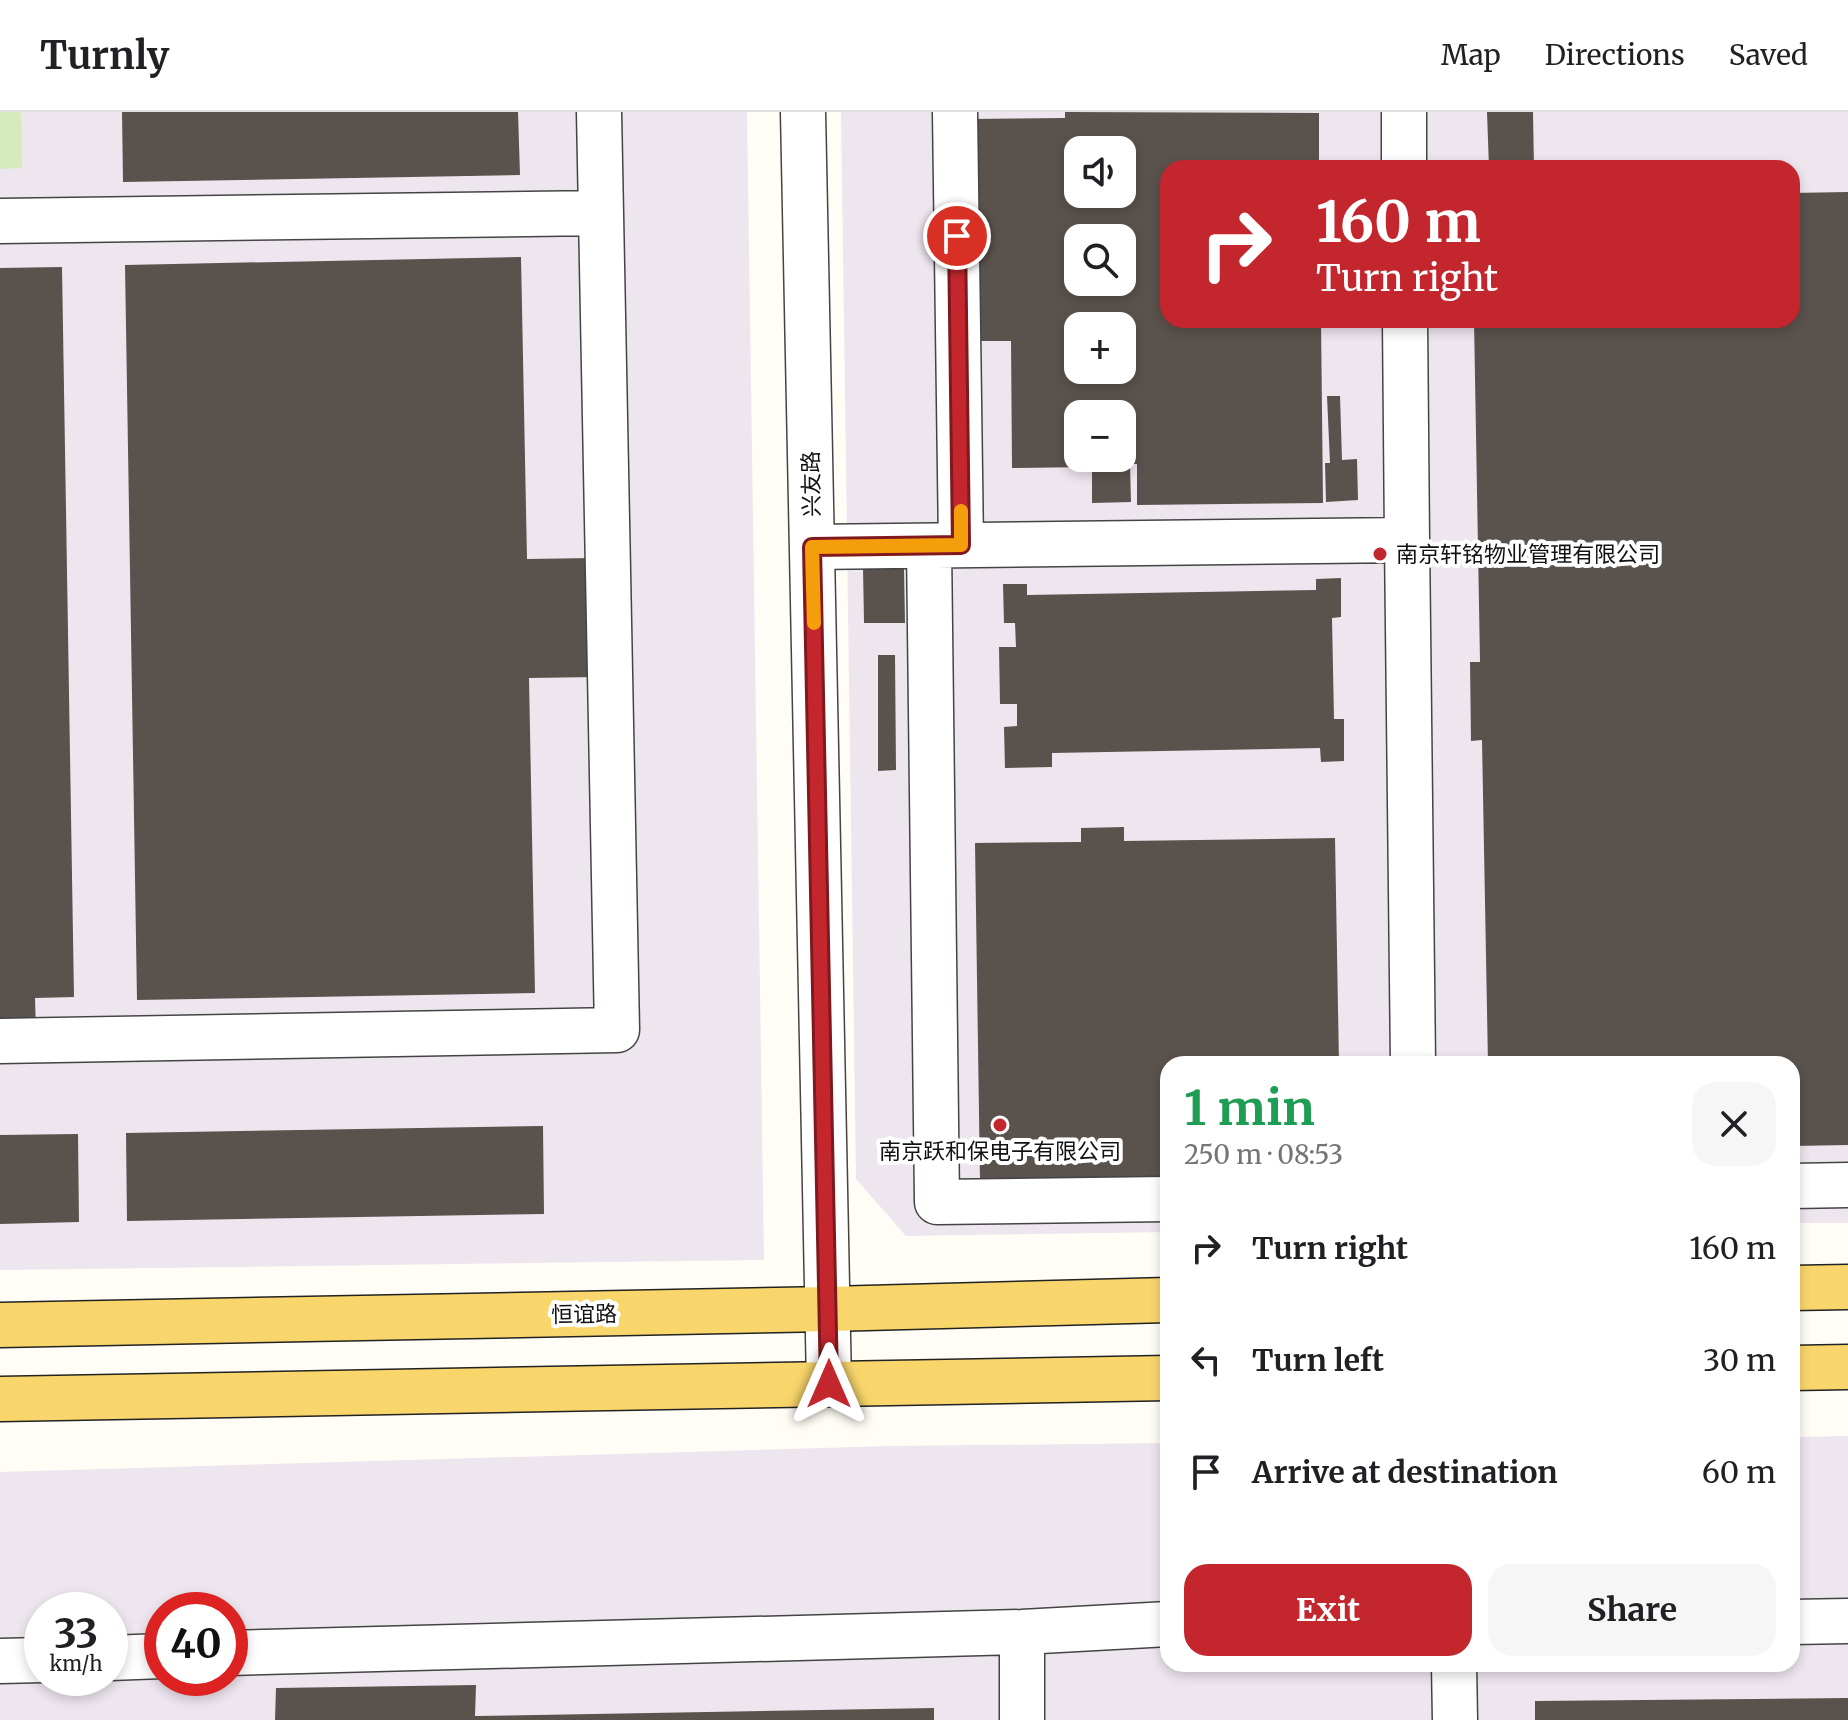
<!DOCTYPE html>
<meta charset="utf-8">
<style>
body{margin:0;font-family:Merriweather,"Noto Sans SC",serif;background:#f6f6f6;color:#202124;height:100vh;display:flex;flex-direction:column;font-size:30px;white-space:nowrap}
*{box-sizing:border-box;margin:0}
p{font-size:26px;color:#757577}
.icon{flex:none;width:44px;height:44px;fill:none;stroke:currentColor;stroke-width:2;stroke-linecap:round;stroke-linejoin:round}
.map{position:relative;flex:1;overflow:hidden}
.sheet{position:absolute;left:1160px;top:944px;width:640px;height:616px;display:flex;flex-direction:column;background:#fff;border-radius:24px;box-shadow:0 4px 12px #0003}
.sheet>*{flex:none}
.banner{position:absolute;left:1160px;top:48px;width:640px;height:168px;border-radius:24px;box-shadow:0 4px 12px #0003;background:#c4262e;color:#fff;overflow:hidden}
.buttons{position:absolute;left:1064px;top:24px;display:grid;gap:16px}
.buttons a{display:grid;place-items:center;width:72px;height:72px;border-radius:16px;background:#fff;box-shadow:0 4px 12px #0003;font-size:40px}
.speed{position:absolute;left:24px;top:1480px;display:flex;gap:16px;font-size:40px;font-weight:700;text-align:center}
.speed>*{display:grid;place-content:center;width:104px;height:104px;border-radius:50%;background:#fff;box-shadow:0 4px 12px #0003;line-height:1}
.speed small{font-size:20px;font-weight:400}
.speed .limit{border:12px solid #d22;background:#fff;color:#111}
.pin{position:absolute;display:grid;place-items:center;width:68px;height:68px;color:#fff;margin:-34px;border:4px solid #fff;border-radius:50%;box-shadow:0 2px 8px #0007}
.me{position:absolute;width:88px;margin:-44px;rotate:0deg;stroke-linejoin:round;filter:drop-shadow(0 0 6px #0008)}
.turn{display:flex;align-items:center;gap:28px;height:168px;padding:0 24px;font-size:36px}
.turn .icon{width:104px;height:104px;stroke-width:2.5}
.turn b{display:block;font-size:56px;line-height:68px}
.round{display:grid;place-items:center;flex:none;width:84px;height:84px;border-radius:24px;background:#f6f6f6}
.head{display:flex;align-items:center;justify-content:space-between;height:136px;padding:0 24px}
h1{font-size:48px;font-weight:700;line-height:60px;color:#1e9e55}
.button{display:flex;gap:16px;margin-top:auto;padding:16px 24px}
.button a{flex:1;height:92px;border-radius:24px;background:#c4262e;color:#fff;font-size:32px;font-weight:700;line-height:92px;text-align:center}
.button a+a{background:#f6f6f6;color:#202124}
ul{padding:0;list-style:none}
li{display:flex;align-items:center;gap:24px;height:112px;padding:0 24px}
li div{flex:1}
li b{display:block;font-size:30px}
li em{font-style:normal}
header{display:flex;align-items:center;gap:48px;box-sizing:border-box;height:112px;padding:0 40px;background:#fff;border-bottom:2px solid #e0e0e0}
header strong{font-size:38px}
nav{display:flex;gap:44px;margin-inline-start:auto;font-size:28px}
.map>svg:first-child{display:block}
.industrial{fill:#eee6ef;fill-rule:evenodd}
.green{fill:#d5ebbd}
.building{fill:#5a524d;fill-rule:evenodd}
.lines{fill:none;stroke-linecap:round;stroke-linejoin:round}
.minor-casing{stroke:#444;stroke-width:47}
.major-casing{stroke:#222;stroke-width:47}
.minor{stroke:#fff;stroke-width:44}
.major{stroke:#f9d66b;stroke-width:44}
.route-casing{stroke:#7f191e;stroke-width:20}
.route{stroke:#c4262e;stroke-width:14}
.slow{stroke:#f59e0b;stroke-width:14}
.poi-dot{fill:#c4262e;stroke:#fff;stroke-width:3}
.labels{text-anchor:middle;stroke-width:8;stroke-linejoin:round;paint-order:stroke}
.street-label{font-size:22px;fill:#111;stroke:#fff}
.poi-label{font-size:22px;fill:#111;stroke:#fff;text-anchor:start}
</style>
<header>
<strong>Turnly</strong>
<nav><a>Map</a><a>Directions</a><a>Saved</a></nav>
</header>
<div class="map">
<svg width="1848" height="1608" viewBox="0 0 1848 1608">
<rect width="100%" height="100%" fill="#fffdf5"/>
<!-- industrial -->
<path class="industrial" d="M 0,0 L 747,0 L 764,1148 L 0,1158 Z
M 841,0 L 1848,0 L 1848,1111 L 1792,1111 L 1792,952 L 1168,952 L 1168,1120 L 906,1124 L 856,1067 ZM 1078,38 L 1122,38 L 1122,82 L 1078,82 ZM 1168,56 L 1792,56 L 1792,208 L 1168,208 ZM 1078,126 L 1122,126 L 1122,170 L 1078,170 ZM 1078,214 L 1122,214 L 1122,258 L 1078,258 ZM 1078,302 L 1122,302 L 1122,346 L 1078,346 Z
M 1848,1324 L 1848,1608 L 0,1608 L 0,1360 L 888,1334 L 1168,1331 L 1168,1552 L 1792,1552 L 1792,1325 ZM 42,1498 L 110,1498 L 110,1566 L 42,1566 ZM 162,1498 L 230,1498 L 230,1566 L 162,1566 Z"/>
<!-- green -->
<path class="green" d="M 0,0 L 21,0 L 22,56 L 0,57 Z"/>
<!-- building -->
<path class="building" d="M 122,0 L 518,0 L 520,63 L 123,70 Z
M 1065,0 L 1319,1 L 1319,56 L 1168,56 L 1168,208 L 1321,208 L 1323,391 L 1137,393 L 1137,352 L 1130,352 L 1131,390 L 1092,391 L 1092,355 L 1012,356 L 1011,229 L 970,229 L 968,7 L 1065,6 ZM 1078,38 L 1122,38 L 1122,82 L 1078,82 ZM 1078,126 L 1122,126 L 1122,170 L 1078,170 ZM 1078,214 L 1122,214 L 1122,258 L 1078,258 ZM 1078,302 L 1122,302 L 1122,346 L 1078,346 Z
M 1487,0 L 1533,0 L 1534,56 L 1489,56 Z
M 1848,80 L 1848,1033 L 1792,1034 L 1792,952 L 1488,952 L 1482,628 L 1471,629 L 1470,550 L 1480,550 L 1474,208 L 1792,208 L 1792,81 Z
M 521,145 L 527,447 L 594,446 L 598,565 L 529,566 L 535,881 L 137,888 L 125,153 Z
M 62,155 L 74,885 L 35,886 L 36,919 L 0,919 L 0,156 Z
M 1327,284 L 1340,284 L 1342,348 L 1357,347 L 1358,388 L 1326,390 L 1325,351 L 1330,351 Z
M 863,455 L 904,455 L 905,511 L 864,511 Z
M 1341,466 L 1341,505 L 1332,506 L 1334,607 L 1344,607 L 1344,649 L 1321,650 L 1320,636 L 1052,641 L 1052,655 L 1005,656 L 1004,615 L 1017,614 L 1017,592 L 1000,592 L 999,535 L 1016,535 L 1015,511 L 1004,511 L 1003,472 L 1027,472 L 1027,483 L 1316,478 L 1316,467 Z
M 878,543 L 895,543 L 896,658 L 878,659 Z
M 1124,715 L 1124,729 L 1335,726 L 1339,952 L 1168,952 L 1168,1066 L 980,1069 L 975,731 L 1081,730 L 1081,716 Z
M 543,1014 L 544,1102 L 127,1109 L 126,1021 Z
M 78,1022 L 79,1110 L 0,1112 L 0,1023 Z
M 476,1573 L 475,1604 L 934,1596 L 934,1608 L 275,1608 L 276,1576 Z
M 1848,1586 L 1848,1608 L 1535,1608 L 1535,1589 Z"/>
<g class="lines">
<defs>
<path id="minor" d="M 803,0 L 829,1272
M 955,0 L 961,433
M 1404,0 L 1404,56
M 0,109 L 601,101
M 1405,208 L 1407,428
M 929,434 L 937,1090 L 1168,1087
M 812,435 L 1407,428 L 1413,952
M 0,929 L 617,918 L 599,0
M 1792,1074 L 1848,1073
M 1792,1510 L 1848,1509
M 1022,1520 L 1022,1608
M 230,1541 L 1022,1520 L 1168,1512
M 110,1546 L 162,1544
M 0,1549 L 42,1548
M 1454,1552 L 1455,1608"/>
<path id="major" d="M 1792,1176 L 1848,1175
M 0,1213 L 829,1197 L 1168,1188
M 1792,1256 L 1848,1255
M 0,1287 L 1168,1266"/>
</defs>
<!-- minor casing -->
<use href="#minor" class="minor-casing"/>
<!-- major casing -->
<use href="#major" class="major-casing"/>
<!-- minor -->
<use href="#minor" class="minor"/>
<!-- major -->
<use href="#major" class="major"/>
</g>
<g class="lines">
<defs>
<path id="route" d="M 829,1272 L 812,435 L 961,433 L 957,124"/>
</defs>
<!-- route casing -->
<use href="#route" class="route-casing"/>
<!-- route -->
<use href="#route" class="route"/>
<!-- slow -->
<path class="slow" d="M 814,511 L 812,435 L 961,433 L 961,399"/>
</g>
<!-- markers -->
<g class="poi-dot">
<circle cx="1380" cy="442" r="8"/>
<circle cx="1000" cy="1013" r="8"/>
</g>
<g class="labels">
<!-- street labels -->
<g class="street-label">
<text transform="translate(811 372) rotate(-91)" y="8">兴友路</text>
<text transform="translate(584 1202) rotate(-1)" y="8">恒谊路</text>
</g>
<!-- poi labels -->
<g class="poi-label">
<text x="1396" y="450">南京轩铭物业管理有限公司</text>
<text x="1000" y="1047" text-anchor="middle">南京跃和保电子有限公司</text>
</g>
</g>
</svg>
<div class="buttons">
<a><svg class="icon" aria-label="sound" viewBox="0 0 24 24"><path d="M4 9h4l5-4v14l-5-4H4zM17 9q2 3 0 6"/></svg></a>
<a><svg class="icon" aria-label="search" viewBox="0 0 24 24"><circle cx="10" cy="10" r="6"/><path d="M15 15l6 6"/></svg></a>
<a>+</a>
<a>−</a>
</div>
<div class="speed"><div>33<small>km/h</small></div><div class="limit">40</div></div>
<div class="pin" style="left:957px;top:124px;background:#d93025"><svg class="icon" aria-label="arrive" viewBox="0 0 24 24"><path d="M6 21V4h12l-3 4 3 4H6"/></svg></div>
<svg class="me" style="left:829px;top:1272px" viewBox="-20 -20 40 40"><path d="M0-17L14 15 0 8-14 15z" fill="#c4262e" stroke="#fff" stroke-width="4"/></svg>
<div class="banner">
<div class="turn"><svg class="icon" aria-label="right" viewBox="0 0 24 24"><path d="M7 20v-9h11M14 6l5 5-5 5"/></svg><div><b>160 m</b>Turn right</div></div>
</div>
<section class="sheet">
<div class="head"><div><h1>1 min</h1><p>250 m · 08:53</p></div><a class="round"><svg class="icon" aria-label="close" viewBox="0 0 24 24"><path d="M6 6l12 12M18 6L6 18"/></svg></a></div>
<ul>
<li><svg class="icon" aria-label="right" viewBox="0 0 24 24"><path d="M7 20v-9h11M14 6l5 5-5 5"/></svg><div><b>Turn right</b></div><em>160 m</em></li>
<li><svg class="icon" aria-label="left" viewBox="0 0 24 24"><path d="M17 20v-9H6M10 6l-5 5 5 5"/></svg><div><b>Turn left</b></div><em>30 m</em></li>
<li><svg class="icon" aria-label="arrive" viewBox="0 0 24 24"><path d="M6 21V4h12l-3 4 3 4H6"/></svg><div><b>Arrive at destination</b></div><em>60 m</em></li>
</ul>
<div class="button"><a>Exit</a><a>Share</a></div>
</section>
</div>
